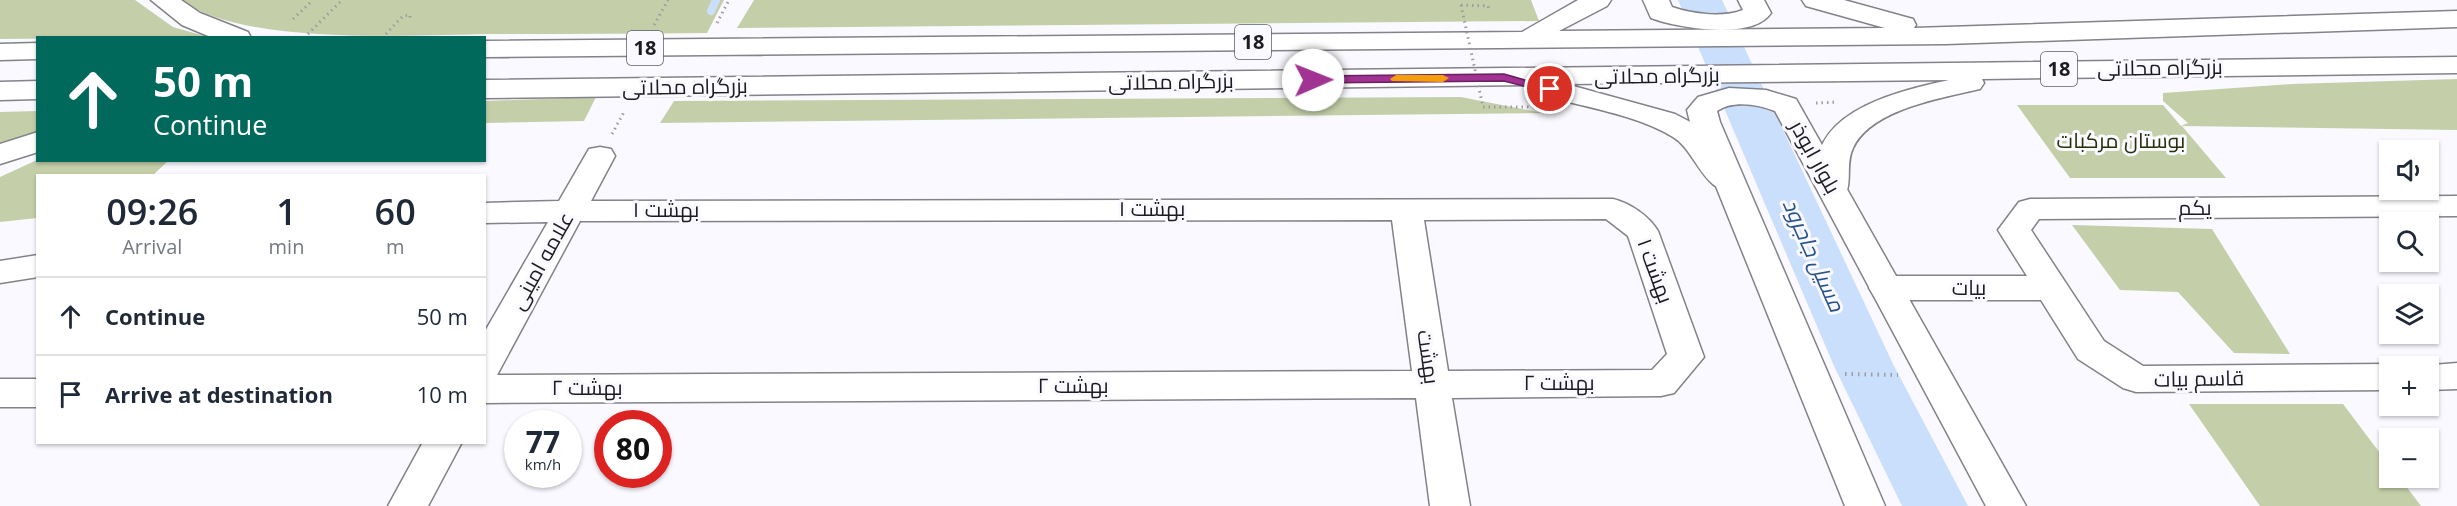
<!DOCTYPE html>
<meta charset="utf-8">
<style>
body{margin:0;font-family:"Open Sans",Cairo,sans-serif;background:#f6f6f7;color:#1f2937;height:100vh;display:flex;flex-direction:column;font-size:22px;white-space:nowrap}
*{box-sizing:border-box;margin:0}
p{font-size:20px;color:#747a83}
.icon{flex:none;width:33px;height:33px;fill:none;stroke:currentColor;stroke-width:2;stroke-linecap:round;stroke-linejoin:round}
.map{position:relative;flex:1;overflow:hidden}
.sheet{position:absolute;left:36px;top:174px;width:450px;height:270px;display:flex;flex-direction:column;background:#fff;border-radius:0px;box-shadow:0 2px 4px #0004}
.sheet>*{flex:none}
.top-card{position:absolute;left:36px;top:36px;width:450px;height:126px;border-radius:0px;box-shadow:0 2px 4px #0004;background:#00695c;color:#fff;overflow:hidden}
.controls{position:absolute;left:2379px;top:140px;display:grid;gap:12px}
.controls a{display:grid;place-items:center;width:60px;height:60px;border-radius:0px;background:#fff;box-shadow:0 2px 4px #0004;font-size:30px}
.speed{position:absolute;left:504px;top:410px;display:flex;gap:12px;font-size:30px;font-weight:700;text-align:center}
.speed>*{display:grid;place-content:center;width:78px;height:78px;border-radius:50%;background:#fff;box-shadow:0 2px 4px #0004;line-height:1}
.speed small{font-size:15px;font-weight:400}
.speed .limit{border:9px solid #d22;background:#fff;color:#111}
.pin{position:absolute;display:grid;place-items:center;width:51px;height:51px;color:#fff;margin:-26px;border:3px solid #fff;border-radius:50%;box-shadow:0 2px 6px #0007}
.me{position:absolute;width:66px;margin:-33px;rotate:89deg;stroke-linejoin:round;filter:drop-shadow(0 0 4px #0008)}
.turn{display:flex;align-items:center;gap:21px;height:126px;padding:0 18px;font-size:27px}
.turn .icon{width:78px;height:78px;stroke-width:2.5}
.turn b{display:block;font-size:42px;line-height:51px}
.eta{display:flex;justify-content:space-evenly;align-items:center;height:102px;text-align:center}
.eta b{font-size:36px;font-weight:600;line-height:42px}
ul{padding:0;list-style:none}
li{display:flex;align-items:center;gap:18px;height:78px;padding:0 18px;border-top:2px solid #e0e1e3}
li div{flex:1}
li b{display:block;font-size:22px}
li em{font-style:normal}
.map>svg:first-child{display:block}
.green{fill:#c4cfa9}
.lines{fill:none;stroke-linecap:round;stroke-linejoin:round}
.stream{stroke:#cadffb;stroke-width:8}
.river{fill:#cadffb;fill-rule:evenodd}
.minor-casing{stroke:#838289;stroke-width:3}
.major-casing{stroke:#838289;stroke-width:3}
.highway-casing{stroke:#838289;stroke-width:3}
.path-far1{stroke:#9d9da1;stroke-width:3;stroke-dasharray:1.5 4;stroke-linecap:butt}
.path{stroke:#9d9da1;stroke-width:4;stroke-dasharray:1.5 5;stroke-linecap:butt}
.minor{fill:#fff;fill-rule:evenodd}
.major{fill:#fff;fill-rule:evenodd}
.highway{fill:#fff;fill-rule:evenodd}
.path-bridge{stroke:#9d9da1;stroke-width:3;stroke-dasharray:1.5 4;stroke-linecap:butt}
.route{fill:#a13392;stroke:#69215f;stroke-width:1.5}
.slow{fill:#f59e0b}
.labels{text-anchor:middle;stroke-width:6;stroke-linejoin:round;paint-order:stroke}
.shield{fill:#f9f9ff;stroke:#5e5e62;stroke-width:1.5}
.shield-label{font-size:20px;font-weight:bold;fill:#1c1c1f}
.street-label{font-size:21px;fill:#1c1c1f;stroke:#f9f9ff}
.park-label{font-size:21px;fill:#283007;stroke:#f9f9ff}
.water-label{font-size:22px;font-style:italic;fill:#26538b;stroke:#f9f9ff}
</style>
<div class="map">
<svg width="2457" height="506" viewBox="0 0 2457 506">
<rect width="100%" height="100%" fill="#f9f9ff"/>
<!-- green -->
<path class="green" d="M 0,0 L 135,0 L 173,27 L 208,37 L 0,39 Z
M 182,0 L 724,0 L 707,33 C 634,34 560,34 487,34 C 412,35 241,46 182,0 Z
M 754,0 L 1531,0 L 1539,21 L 737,28 Z
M 2457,79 L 2457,130 L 2182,126 L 2226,178 L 2070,178 L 2017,105 L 2163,105 L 2181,126 L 2188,123 L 2163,101 L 2163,93 L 2292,84 Z
M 596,97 L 584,121 L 485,123 L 485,101 Z
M 1461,97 L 1543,113 L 660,123 L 674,101 Z
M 37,111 L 37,134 L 0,147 L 0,112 Z
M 37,160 L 38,160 L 168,161 L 153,175 L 38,176 L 37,218 L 0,222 L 0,177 Z
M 2072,225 L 2212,229 L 2290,354 L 2234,353 L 2178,292 L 2120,290 Z
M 2189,404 L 2343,404 L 2389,465 L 2390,477 L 2399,477 L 2421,506 L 2260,506 Z"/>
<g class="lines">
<!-- stream -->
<path class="stream" d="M 711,11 L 716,0"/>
<!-- river -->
<path class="river" d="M 1678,0 L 1722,0 L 1894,366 L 1968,506 L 1902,506 L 1834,366 Z"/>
<defs>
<path id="minor" d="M 600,147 L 611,149 L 615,156 L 591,201 L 1613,199 C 1630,203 1649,216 1658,231 L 1704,357 L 1674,393 L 1661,396 L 1452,398 L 1470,506 L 1430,506 L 1416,398 L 484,403 L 484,333 L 548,222 L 484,223 L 484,203 L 559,201 L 589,149 ZM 1606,219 L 1628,236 L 1667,354 L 1652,370 L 1448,371 L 1424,220 ZM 1392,220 L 1412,371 L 497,375 L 580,221 Z
M 2457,196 L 2457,216 L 2039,219 L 2031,230 L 2104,341 L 2143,366 L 2390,364 L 2398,366 L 2390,366 L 2390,390 L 2136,392 L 2123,388 L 2078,359 L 2041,300 L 1886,300 L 1874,296 L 1869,288 L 1874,280 L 1886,276 L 2027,276 L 1998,230 L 2019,202 L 2030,199 Z
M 38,255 L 38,277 L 0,283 L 0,261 Z
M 2457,363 L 2457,389 L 2428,390 L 2428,366 L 2420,366 Z
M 0,379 L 38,379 L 38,407 L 0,407 Z
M 423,442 L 462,442 L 428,506 L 388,506 Z"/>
<path id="major" d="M 1643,0 L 1669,0 L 1672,7 C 1692,14 1723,18 1743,10 L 1738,0 L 1764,0 L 1771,13 C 1752,41 1678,28 1651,18 Z
M 1729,88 L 1766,90 L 1796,99 L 2026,506 L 1986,506 L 1775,111 C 1758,104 1732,100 1717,111 L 1720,122 L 1885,506 L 1845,506 L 1690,122 L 1687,110 L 1698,97 Z
M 38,132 L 38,152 L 0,164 L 0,144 Z"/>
<path id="highway" d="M 151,0 L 181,0 L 200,13 L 248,32 L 251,38 L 213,38 L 182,25 Z
M 1578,0 L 1611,0 L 1607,6 L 1559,31 L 1885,28 L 1806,6 L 1802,0 L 1844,0 L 1913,19 L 1916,25 L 1914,28 L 2457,11 L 2457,27 L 1946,44 L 484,57 L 484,41 L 1522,32 Z
M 38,43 L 38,59 L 0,60 L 0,44 Z
M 2457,57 L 2457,73 L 1982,79 L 1984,83 L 1980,89 C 1942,98 1871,109 1853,148 C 1845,164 1853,183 1844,197 L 1833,200 L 1822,197 C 1816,189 1817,180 1817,170 C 1816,109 1903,90 1949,80 L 1566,84 L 1675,114 L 1698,126 L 1745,183 L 1740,190 C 1704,199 1698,152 1673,137 C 1636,114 1579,106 1537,94 L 1533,88 L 1535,85 L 484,98 L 484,80 Z
M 38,81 L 38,99 L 0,100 L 0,82 Z"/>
</defs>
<!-- minor casing -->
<use href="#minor" class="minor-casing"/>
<!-- major casing -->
<use href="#major" class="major-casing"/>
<!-- highway casing -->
<use href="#highway" class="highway-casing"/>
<!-- path-far1 -->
<path class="path-far1" d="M 1461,5 L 1488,6 L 1489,10
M 293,19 L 313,0
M 717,23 L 729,0
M 654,25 L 668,0
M 304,38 L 342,0
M 382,38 L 403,16 L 410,15 L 410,20
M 1816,103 L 1838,102
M 1483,107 L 1530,107
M 612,134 L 624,112"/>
<!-- path -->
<path class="path" d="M 1845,374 L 1898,375"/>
<!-- minor -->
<use href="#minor" class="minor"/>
<!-- major -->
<use href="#major" class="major"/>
<!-- highway -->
<use href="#highway" class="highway"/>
<!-- path-bridge -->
<path class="path-bridge" d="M 1461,5 L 1483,107"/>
</g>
<!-- route -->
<path class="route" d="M 1504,74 L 1556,89 L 1550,93 L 1504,81 L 1313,83 L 1308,80 L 1313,76 Z"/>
<!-- slow -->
<path class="slow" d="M 1396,75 L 1443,75 L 1449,78 L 1443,82 L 1392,81 L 1390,79 Z"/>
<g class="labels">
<!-- shield labels -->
<g class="shield">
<rect x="1235" y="25" width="36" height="34" rx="4.5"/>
<rect x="627" y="31" width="36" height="34" rx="4.5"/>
<rect x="2041" y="52" width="36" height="34" rx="4.5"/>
</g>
<g class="shield-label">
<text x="1253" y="49">18</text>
<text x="645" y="55">18</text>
<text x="2059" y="76">18</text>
</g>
<!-- street labels -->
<g class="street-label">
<text transform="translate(2160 68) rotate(-1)" y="7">بزرگراه محلاتی</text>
<text transform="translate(1657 76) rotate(-1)" y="7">بزرگراه محلاتی</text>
<text transform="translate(1171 82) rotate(-1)" y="7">بزرگراه محلاتی</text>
<text transform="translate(685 87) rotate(-1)" y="7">بزرگراه محلاتی</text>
<text transform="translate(1815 157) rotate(61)" y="7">بلوار ابوذر</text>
<text x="2195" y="215">یکم</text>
<text x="1152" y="216">بهشت ۱</text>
<text x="666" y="217">بهشت ۱</text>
<text transform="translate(542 261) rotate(-61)" y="7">علامه امینی</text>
<text transform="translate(1655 271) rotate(70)" y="7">بهشت ۱</text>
<text x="1969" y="295">بیات</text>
<text transform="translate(1428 357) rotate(82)" y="7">بهشت</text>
<text transform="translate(2199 379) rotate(-1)" y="7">قاسم بیات</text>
<text x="1559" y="390">بهشت ۲</text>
<text x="1073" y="393">بهشت ۲</text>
<text x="587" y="395">بهشت ۲</text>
</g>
<!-- park labels -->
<g class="park-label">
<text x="2121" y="148">بوستان مرکبات</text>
</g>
<!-- water labels -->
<g class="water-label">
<text transform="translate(1814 255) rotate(66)" y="8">مسیل جاجرود</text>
</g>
</g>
</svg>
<div class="controls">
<a><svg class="icon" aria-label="sound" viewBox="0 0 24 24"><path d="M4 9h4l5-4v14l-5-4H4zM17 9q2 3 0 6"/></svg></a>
<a><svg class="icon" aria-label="search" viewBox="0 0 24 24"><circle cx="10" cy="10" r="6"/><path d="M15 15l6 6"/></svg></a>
<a><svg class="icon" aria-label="layers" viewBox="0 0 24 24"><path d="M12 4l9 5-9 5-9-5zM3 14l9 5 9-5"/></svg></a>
<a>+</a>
<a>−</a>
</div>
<div class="speed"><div>77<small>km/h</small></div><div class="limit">80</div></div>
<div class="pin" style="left:1550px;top:89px;background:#d93025"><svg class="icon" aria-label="arrive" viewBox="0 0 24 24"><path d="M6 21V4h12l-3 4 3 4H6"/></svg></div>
<svg class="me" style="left:1313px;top:80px" viewBox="-20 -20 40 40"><circle r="19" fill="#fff"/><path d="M0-13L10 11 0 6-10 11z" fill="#a13392"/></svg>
<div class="top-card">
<div class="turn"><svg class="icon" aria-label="ahead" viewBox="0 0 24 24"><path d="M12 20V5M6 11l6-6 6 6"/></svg><div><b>50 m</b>Continue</div></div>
</div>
<section class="sheet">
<div class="eta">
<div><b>09:26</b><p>Arrival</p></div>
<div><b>1</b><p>min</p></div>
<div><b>60</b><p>m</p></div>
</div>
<ul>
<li><svg class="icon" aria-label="ahead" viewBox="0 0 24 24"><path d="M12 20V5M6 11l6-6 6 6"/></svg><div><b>Continue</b></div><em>50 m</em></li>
<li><svg class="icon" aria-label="arrive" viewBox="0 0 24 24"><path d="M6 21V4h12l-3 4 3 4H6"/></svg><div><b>Arrive at destination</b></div><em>10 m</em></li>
</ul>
</section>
</div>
